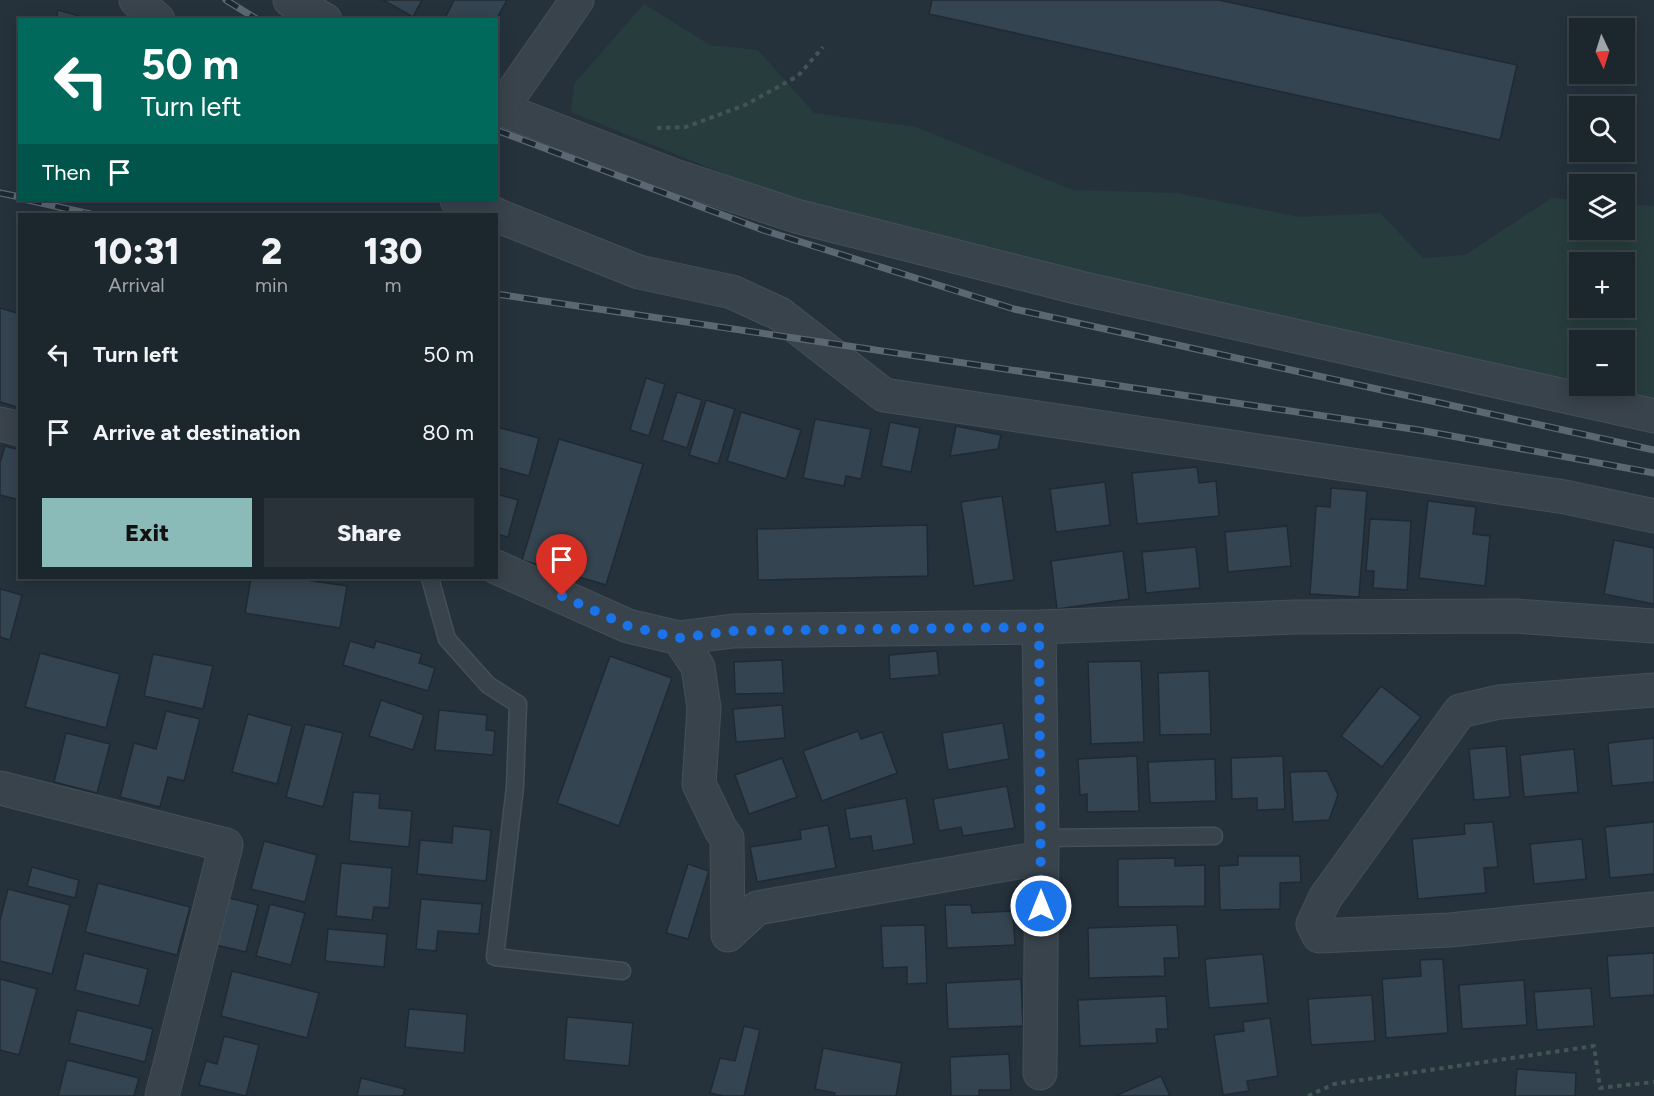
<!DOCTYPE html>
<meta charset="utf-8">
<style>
body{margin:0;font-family:Figtree,sans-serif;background:#293239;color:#f1f3f6;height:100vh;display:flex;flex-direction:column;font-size:22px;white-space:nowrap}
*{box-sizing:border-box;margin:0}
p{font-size:20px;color:#a0a5aa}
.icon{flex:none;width:33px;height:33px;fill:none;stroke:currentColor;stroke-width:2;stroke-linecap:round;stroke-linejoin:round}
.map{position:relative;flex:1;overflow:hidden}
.side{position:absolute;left:18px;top:213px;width:480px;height:366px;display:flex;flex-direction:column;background:#1c262d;border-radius:0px;box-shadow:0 3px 15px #0003,0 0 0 2px #3a4349}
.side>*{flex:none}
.hud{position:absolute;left:18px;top:18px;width:480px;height:183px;border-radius:0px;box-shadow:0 3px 15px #0003,0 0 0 2px #3a4349;background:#00695c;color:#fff;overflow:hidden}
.needle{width:39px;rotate:176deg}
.tools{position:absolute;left:1569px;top:18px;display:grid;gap:12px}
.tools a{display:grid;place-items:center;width:66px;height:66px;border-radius:0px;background:#1c262d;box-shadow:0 3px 15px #0003,0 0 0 2px #3a4349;font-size:30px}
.pin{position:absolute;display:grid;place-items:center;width:51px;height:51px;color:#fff;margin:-62px -26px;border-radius:50% 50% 50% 0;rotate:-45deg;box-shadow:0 0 6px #0007}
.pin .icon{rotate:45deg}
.me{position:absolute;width:66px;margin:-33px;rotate:0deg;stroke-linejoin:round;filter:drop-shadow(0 0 4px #0008)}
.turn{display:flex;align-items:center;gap:21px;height:126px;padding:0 24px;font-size:27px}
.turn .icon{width:78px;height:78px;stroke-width:2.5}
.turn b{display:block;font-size:42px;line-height:51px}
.then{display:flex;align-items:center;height:57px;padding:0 24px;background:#0003;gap:12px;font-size:22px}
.eta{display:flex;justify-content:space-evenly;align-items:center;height:102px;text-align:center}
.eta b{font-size:36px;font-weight:800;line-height:42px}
.primary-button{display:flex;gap:12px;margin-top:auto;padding:12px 24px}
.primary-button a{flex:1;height:69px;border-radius:0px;background:#8bbbb9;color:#111;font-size:24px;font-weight:800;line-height:69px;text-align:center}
.primary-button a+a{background:#293239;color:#f1f3f6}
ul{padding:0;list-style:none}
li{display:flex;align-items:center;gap:18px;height:78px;padding:0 24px}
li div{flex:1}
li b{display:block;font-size:22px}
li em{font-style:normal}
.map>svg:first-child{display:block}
.green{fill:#273d3d;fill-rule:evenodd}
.building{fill:#344450;stroke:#202a33;stroke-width:1.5}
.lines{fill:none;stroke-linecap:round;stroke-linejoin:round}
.service-casing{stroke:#454f58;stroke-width:19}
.minor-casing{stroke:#454f58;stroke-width:35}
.tertiary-casing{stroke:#454f58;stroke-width:35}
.path{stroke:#405554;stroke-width:4;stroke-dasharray:4.5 4.5;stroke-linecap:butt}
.service{stroke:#39434c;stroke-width:16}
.minor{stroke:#39434c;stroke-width:33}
.tertiary{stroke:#39434c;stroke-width:33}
.rail-casing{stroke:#5b6873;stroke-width:7}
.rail{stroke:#1e2831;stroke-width:4.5;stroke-dasharray:14;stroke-linecap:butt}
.route{stroke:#1a73e8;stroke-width:10;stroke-dasharray:0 18}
</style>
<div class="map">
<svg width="1654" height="1096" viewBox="0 0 1654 1096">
<rect width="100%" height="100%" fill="#25323c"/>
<!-- green -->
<path class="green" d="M 644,4 L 710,45 L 758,50 L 814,113 L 916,127 L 1073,190 L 1176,193 L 1300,217 L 1380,213 L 1423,258 L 1465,255 L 1552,198 L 1579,200 L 1580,230 L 1624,230 L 1625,204 L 1654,206 L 1654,400 L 1586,386 L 1624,386 L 1624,340 L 1580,340 L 1579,384 L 1090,276 L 792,201 L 571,112 L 574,84 ZM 1580,262 L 1624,262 L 1624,308 L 1580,308 Z"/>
<!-- building -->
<path class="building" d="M 383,0 L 422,0 L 413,17 Z
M 454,0 L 507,0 L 496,20 L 444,20 Z
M 932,0 L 1219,0 L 1517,65 L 1500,140 L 929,14 Z
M 58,10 L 93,20 L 56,20 Z
M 0,308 L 20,314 L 20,408 L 0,402 Z
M 646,378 L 665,384 L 649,436 L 630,430 Z
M 677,392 L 702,400 L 687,448 L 662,440 Z
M 706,400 L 735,409 L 718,464 L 689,455 Z
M 741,412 L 801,430 L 786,479 L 727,461 Z
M 815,419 L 871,429 L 861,479 L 846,476 L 844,486 L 803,478 Z
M 890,422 L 920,428 L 911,472 L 881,466 Z
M 956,426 L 1001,435 L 998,449 L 950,456 Z
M 496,427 L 539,438 L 529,476 L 496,467 Z
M 559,439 L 643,464 L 606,585 L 522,560 Z
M 5,446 L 20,450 L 20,500 L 0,495 L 0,463 Z
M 1197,467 L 1199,483 L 1216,481 L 1219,516 L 1137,524 L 1132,473 Z
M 1105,482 L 1110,525 L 1056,532 L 1050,489 Z
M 1331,488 L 1367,491 L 1359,597 L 1310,594 L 1316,506 L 1330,507 Z
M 496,494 L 518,500 L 508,537 L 496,534 Z
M 1002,496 L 1014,580 L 974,586 L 961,502 Z
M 1428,501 L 1476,507 L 1473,534 L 1490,536 L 1485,586 L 1419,578 Z
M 1370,519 L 1411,521 L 1407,590 L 1373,588 L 1374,571 L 1366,571 Z
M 927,525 L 928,576 L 758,580 L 757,529 Z
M 1287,526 L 1291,566 L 1228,572 L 1225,532 Z
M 1614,540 L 1654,548 L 1654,604 L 1604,594 Z
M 1196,547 L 1200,588 L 1146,593 L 1142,552 Z
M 1123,551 L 1129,599 L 1057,609 L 1051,561 Z
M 251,578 L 293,578 L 347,586 L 340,628 L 245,613 Z
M 0,589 L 22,595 L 10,640 L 0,637 Z
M 350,641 L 374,648 L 376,641 L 422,654 L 419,663 L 435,668 L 428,691 L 343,665 Z
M 937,651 L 939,675 L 890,679 L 889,655 Z
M 40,653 L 120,674 L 106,728 L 25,707 Z
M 153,654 L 213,666 L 203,709 L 144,696 Z
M 610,656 L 672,678 L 619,826 L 557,803 Z
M 782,660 L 784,693 L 735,694 L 734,662 Z
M 1141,661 L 1144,742 L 1091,744 L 1088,662 Z
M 1209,671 L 1211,734 L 1160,735 L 1158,673 Z
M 1381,686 L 1421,717 L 1382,767 L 1341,736 Z
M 381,700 L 424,715 L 413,750 L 369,736 Z
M 782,705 L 785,738 L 736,742 L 733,709 Z
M 439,710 L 487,715 L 486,730 L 495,731 L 493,755 L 435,750 Z
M 166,711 L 200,719 L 184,781 L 168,777 L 160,807 L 120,797 L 134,743 L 156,749 Z
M 248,714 L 292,726 L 277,784 L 232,772 Z
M 1003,723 L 1009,759 L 948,770 L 942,733 Z
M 305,724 L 343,733 L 323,807 L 286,797 Z
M 858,731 L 861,739 L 882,732 L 897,773 L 822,801 L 803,751 Z
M 66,733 L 110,744 L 97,793 L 54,782 Z
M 1654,738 L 1654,782 L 1612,786 L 1608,743 Z
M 1506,746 L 1510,797 L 1474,800 L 1469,749 Z
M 1574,749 L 1578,792 L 1524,797 L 1520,755 Z
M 1137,756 L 1139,811 L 1087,812 L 1087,794 L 1080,795 L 1078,759 Z
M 1283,756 L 1285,809 L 1257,810 L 1257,798 L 1232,799 L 1231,758 Z
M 782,758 L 797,797 L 749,814 L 735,775 Z
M 1215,759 L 1216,801 L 1150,803 L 1148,762 Z
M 1327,771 L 1338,795 L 1329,820 L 1293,822 L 1290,772 Z
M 1007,786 L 1015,828 L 963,836 L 961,827 L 939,831 L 933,799 Z
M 353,792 L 380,794 L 379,808 L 412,811 L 409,847 L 349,841 Z
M 906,798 L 914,844 L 873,851 L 871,836 L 850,839 L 845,809 Z
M 1493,822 L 1498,867 L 1484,868 L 1486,893 L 1418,899 L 1412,839 L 1465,834 L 1464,824 Z
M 1654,822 L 1654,874 L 1610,878 L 1605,827 Z
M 828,825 L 836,868 L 757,882 L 750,847 L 801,839 L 800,830 Z
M 453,826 L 491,830 L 486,881 L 417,874 L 420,840 L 452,843 Z
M 1582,839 L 1586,879 L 1534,884 L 1530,844 Z
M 264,841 L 317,855 L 305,902 L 251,889 Z
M 1238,856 L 1300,856 L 1301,882 L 1280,883 L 1280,909 L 1220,910 L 1219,866 L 1238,865 Z
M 1175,858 L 1175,866 L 1205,865 L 1205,906 L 1118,907 L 1118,859 Z
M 341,863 L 392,868 L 389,908 L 374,907 L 372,920 L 336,916 Z
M 688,864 L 709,871 L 688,939 L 666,933 Z
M 32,867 L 79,880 L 75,898 L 27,886 Z
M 98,883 L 190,907 L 177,955 L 85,932 Z
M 8,889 L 70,905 L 52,974 L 0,961 L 0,920 Z
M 229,898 L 258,905 L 246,952 L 216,945 Z
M 421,899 L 482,904 L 479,934 L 438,931 L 436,951 L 416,949 Z
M 270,904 L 305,913 L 291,965 L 256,956 Z
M 945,905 L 971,905 L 972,913 L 1013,911 L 1015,945 L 947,948 Z
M 925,925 L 927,983 L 907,984 L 907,967 L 883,968 L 881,926 Z
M 1177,925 L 1179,958 L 1164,958 L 1165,976 L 1089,978 L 1088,928 Z
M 328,929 L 387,934 L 384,967 L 325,961 Z
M 84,953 L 148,969 L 139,1006 L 75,990 Z
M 1654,953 L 1654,995 L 1610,998 L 1607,956 Z
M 1263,954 L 1268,1003 L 1209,1008 L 1205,959 Z
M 1443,959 L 1448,1033 L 1386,1038 L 1382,979 L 1421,976 L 1420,960 Z
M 232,971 L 319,993 L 307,1038 L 221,1016 Z
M 0,979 L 37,989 L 19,1055 L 0,1050 Z
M 1021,979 L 1023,1026 L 948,1029 L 946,983 Z
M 1524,980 L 1527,1025 L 1462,1029 L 1459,985 Z
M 1591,988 L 1594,1026 L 1537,1030 L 1534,992 Z
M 1372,995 L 1375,1041 L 1311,1045 L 1308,999 Z
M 1166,996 L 1168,1029 L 1156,1029 L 1157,1043 L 1080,1046 L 1078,1000 Z
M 409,1009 L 467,1014 L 464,1053 L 405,1047 Z
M 77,1010 L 153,1029 L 145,1062 L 69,1043 Z
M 567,1017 L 633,1023 L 629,1066 L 564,1060 Z
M 1270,1018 L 1278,1076 L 1247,1081 L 1249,1091 L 1223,1095 L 1214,1035 L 1244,1031 L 1243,1022 Z
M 744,1026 L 760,1030 L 744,1096 L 724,1096 L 710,1093 L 720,1058 L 735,1061 Z
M 224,1036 L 259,1045 L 246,1096 L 199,1085 L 206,1061 L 217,1064 Z
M 823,1048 L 902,1063 L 896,1096 L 834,1096 L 835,1093 L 815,1089 Z
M 1009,1054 L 1011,1090 L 979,1090 L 979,1096 L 951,1096 L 950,1057 Z
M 67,1060 L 139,1078 L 134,1096 L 58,1096 Z
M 1517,1069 L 1576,1073 L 1575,1096 L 1515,1096 Z
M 1161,1076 L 1170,1096 L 1115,1096 Z
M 361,1078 L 405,1089 L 403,1096 L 357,1096 Z"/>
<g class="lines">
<defs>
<path id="service" d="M 430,578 L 447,639 L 488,685 L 518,704 L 515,787 L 495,957 L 622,971
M 1042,838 L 1214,836"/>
<path id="minor" d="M 136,0 L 158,20
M 290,0 L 325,20
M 496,107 L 672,175 L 796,216 L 1080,288 L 1654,416
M 457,200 L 495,214
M 496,215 L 639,272 L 732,292 L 780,314 L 884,395 L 1565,497 L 1654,516
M 0,424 L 20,429
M 496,567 L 628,626 L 679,638 L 733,631 L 1039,627 L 1295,617 L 1515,616 L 1654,626
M 1039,627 L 1042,838 L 1040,1073
M 679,638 L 698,667 L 704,708 L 699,784 L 721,830 L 727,838 L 728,935 L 757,908 L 1041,858
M 1654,690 L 1499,702 L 1460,711 L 1325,898 L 1313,924 L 1319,936 L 1450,930 L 1654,909
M 0,788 L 226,845 L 162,1096"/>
<path id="tertiary" d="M 501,109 L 577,0"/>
</defs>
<!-- service casing -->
<use href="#service" class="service-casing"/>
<!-- minor casing -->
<use href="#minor" class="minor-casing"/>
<!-- tertiary casing -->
<use href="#tertiary" class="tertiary-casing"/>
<!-- path -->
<path class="path" d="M 657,128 L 686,127 L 745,105 L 798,76 L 823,47
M 1308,1096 L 1334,1084 L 1594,1046 L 1600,1088 L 1654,1082"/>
<!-- service -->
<use href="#service" class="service"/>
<!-- minor -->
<use href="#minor" class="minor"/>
<!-- tertiary -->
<use href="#tertiary" class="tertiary"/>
<defs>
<path id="rail" d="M 226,0 L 258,20
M 496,130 L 763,230 L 1014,309 L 1654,450
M 0,193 L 20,197
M 28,200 L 90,214
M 496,294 L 1419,430 L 1654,473"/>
</defs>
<!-- rail casing -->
<use href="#rail" class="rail-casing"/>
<!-- rail -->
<use href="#rail" class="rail"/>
</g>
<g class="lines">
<!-- route -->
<path class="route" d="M 562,596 L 628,626 L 679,638 L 733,631 L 1039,627 L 1041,906"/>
</g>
</svg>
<div class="tools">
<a><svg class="needle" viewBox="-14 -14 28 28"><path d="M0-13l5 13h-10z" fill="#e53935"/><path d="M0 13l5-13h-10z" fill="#a0a5aa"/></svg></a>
<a><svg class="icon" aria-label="search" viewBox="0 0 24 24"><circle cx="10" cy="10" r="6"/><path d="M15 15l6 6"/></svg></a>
<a><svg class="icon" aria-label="layers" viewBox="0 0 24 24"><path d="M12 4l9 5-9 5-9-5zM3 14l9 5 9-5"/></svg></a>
<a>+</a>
<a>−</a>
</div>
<div class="pin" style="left:562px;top:596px;background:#d93025"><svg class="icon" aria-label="arrive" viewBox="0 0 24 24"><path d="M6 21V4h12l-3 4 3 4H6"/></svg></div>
<svg class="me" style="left:1041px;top:906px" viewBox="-20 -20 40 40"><circle r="17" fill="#1a73e8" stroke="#fff" stroke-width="3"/><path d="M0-11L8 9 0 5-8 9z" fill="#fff"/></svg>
<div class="hud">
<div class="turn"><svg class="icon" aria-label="left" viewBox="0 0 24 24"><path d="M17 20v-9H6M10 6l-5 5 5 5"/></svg><div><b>50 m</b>Turn left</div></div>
<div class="then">Then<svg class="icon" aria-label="arrive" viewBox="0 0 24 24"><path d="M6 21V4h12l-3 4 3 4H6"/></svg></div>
</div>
<section class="side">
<div class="eta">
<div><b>10:31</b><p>Arrival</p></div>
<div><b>2</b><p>min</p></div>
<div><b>130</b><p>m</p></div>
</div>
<ul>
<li><svg class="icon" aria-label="left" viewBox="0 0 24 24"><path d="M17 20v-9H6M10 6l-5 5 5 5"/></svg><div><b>Turn left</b></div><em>50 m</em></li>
<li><svg class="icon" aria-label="arrive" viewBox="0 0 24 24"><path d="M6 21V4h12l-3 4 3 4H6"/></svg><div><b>Arrive at destination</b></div><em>80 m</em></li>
</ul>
<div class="primary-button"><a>Exit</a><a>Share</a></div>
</section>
</div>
